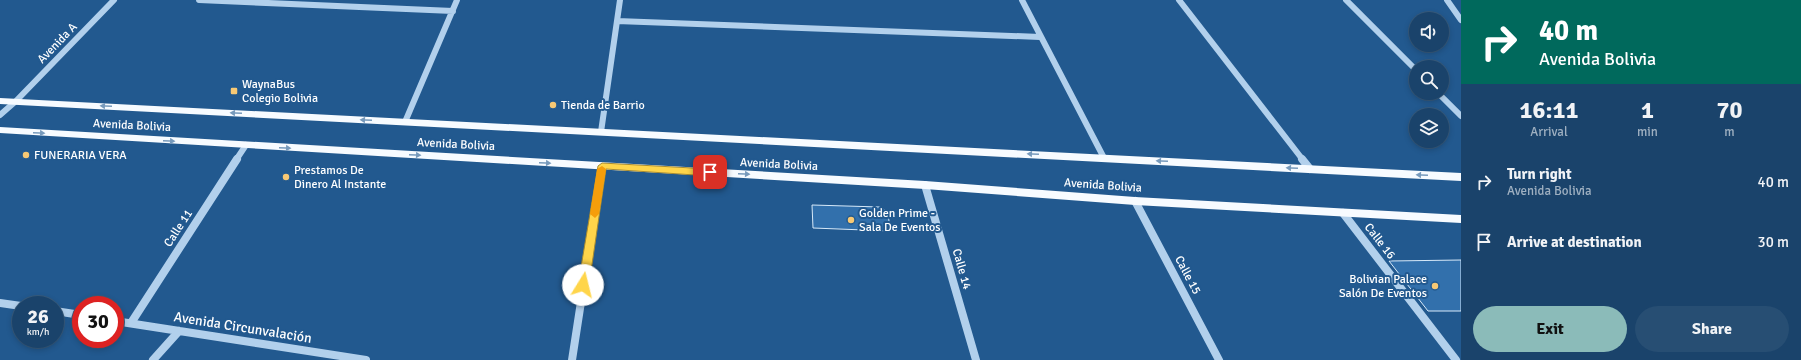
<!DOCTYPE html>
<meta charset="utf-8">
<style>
body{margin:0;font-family:Signika,sans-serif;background:#274e73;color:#f1f3f6;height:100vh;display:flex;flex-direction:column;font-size:15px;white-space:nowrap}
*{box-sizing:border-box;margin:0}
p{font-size:13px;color:#9fb0c1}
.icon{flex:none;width:22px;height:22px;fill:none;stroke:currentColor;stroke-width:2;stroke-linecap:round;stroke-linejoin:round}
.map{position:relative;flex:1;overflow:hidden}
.side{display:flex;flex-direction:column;background:#1a436b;width:340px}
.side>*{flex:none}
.guide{background:#00695c;color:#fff;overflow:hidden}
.buttons{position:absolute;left:1409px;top:12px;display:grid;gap:8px}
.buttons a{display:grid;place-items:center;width:40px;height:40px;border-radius:50%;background:#1a436b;box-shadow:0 2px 6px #0003,0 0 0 1px #385c7e;font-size:20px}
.speed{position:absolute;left:12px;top:296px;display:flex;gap:8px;font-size:20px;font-weight:700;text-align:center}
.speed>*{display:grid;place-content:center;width:52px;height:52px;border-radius:50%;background:#1a436b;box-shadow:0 2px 6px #0003,0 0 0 1px #385c7e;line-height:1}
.speed small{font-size:10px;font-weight:400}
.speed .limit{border:6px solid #d22;background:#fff;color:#111}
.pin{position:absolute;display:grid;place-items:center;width:34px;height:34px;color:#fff;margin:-17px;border-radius:8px;box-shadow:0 2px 6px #0006}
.me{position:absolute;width:44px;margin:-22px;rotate:9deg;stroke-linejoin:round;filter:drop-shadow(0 0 3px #0008)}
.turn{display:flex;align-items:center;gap:14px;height:84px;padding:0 12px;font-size:18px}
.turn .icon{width:52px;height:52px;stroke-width:2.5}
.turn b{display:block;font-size:28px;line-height:34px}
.eta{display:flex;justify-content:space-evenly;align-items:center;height:68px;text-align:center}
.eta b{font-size:24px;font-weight:800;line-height:28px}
.cta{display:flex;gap:8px;margin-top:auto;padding:8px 12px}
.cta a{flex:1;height:46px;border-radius:24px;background:#8bbbb9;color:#111;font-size:16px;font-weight:800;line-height:46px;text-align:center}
.cta a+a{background:#274e73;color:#f1f3f6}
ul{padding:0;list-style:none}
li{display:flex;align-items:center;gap:12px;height:60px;padding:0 12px}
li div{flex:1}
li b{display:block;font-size:15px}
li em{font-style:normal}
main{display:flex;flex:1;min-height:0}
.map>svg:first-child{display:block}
.building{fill:#3270ac;stroke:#d7e9f9}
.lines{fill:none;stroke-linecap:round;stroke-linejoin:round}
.minor-far1{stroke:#b2d0ec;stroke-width:6}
.minor{stroke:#b2d0ec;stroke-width:8}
.major{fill:#f7fbff;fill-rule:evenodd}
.oneway{fill:#779abc}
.route{fill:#ffd54a;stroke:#a68a30}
.slow{fill:#f59e0b}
.poi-dot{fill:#f8c974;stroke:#22598f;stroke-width:1.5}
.labels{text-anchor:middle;stroke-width:4;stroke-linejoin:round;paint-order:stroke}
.street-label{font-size:12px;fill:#fff;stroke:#22598f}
.poi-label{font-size:12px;fill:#fff;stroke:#22598f;text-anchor:start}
.near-street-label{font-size:14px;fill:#fff;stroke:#22598f}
</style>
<main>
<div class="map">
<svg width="1461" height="360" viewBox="0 0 1461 360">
<rect width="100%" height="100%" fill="#22598f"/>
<!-- building -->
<path class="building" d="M 812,205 L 880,207 L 888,212 L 890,231 L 813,228 Z
M 1461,260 L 1461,311 L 1428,311 L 1389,261 Z"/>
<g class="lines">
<!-- minor-far1 -->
<path class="minor-far1" d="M 199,0 L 453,11
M 1022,0 L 1104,158
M 1179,0 L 1303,160
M 1346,0 L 1416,70
M 1447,0 L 1461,20
M 617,21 L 1040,37
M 1438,93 L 1461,116
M 0,115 L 16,101 L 114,0
M 405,122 L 457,0
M 601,132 L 620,0
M 236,160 L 246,145"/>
<!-- minor -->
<path class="minor" d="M 1302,159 L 1310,169
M 925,185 L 976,360
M 1135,201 L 1219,360
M 1343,213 L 1456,360
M 0,303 L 21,306
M 55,311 L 81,315
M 115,321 L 366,360
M 131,323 L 237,159
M 153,360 L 179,331
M 572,360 L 602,166"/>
<!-- major -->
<path class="major" d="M 0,98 L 1461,173 L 1461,181 L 0,104 Z
M 0,127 L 925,181 L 1135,197 L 1461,215 L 1461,223 L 1135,205 L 925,189 L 0,133 Z"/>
</g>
<!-- one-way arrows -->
<defs><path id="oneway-solid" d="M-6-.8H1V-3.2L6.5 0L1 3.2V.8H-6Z"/></defs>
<g class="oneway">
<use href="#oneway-solid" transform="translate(106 106) rotate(-177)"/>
<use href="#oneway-solid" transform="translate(236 113) rotate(-177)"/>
<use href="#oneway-solid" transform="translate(366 120) rotate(-177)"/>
<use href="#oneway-solid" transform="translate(39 133) rotate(3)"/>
<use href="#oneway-solid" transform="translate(169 141) rotate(3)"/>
<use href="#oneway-solid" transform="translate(285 148) rotate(3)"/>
<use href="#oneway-solid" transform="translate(1033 154) rotate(-177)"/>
<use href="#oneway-solid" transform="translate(415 155) rotate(3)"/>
<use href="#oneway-solid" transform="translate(1162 161) rotate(-177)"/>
<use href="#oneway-solid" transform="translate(545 163) rotate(3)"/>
<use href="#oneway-solid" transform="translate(1292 168) rotate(-177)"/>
<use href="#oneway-solid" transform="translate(744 174) rotate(3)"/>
<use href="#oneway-solid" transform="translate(1422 175) rotate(-177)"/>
</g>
<!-- route -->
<path class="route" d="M 602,163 L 710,169 L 715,172 L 710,176 L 606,169 L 589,285 L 587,288 L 580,288 L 578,285 L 598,166 Z"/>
<!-- slow -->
<path class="slow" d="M 602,166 L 606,169 L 599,214 L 595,218 L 590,214 L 597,169 Z"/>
<!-- markers -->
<g class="poi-dot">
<rect x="230" y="87" width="8" height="8" rx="2"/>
<circle cx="553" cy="105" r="4"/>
<circle cx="26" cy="155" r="4"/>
<circle cx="286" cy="177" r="4"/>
<circle cx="851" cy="220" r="4"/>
<circle cx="1435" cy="286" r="4"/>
</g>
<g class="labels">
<!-- street labels -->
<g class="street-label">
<text transform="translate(57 43) rotate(-46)" y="4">Avenida A</text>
<text transform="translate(132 125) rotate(3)" y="4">Avenida Bolivia</text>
<text transform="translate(456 144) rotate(3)" y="4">Avenida Bolivia</text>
<text transform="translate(779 164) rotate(3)" y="4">Avenida Bolivia</text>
<text transform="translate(1103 185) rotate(4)" y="4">Avenida Bolivia</text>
<text transform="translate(178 228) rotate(-57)" y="4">Calle 11</text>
<text transform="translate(1380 241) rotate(52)" y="4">Calle 16</text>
<text transform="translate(962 269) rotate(74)" y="4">Calle 14</text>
<text transform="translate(1188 275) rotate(62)" y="4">Calle 15</text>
</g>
<!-- poi labels -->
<g class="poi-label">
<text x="242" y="88">WaynaBus<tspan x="242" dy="14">Colegio Bolivia</tspan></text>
<text x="561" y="109">Tienda de Barrio</text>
<text x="34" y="159">FUNERARIA VERA</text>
<text x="294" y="174">Prestamos De<tspan x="294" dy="14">Dinero Al Instante</tspan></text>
<text x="859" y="217">Golden Prime -<tspan x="859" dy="14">Sala De Eventos</tspan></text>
<text x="1427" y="283" text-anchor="end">Bolivian Palace<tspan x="1427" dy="14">Salón De Eventos</tspan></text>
</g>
<!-- near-street labels -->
<g class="near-street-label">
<text transform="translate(243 327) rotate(9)" y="5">Avenida Circunvalación</text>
</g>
</g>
</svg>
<div class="buttons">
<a><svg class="icon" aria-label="sound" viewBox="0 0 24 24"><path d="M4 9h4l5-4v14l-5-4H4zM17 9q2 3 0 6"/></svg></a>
<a><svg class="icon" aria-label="search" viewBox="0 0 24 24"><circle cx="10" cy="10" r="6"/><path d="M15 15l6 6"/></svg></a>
<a><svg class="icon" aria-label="layers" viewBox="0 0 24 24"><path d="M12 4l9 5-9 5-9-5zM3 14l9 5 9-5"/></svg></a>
</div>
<div class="speed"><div>26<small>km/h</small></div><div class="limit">30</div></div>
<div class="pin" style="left:710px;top:172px;background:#d93025"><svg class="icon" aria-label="arrive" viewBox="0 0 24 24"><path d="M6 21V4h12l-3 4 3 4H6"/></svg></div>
<svg class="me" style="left:583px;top:285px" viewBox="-20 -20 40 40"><circle r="19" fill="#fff"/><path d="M0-13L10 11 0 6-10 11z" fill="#ffd54a"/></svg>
</div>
<section class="side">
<div class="guide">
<div class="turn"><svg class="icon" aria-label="right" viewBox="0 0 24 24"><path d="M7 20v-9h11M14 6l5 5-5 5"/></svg><div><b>40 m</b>Avenida Bolivia</div></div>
</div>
<div class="eta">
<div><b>16:11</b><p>Arrival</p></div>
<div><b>1</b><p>min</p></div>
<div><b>70</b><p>m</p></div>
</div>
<ul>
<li><svg class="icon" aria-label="right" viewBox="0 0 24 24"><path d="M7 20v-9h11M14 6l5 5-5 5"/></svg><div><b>Turn right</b><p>Avenida Bolivia</p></div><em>40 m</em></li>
<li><svg class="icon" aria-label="arrive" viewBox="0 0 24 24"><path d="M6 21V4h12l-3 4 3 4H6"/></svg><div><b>Arrive at destination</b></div><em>30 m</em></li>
</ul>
<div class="cta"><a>Exit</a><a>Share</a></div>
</section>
</main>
